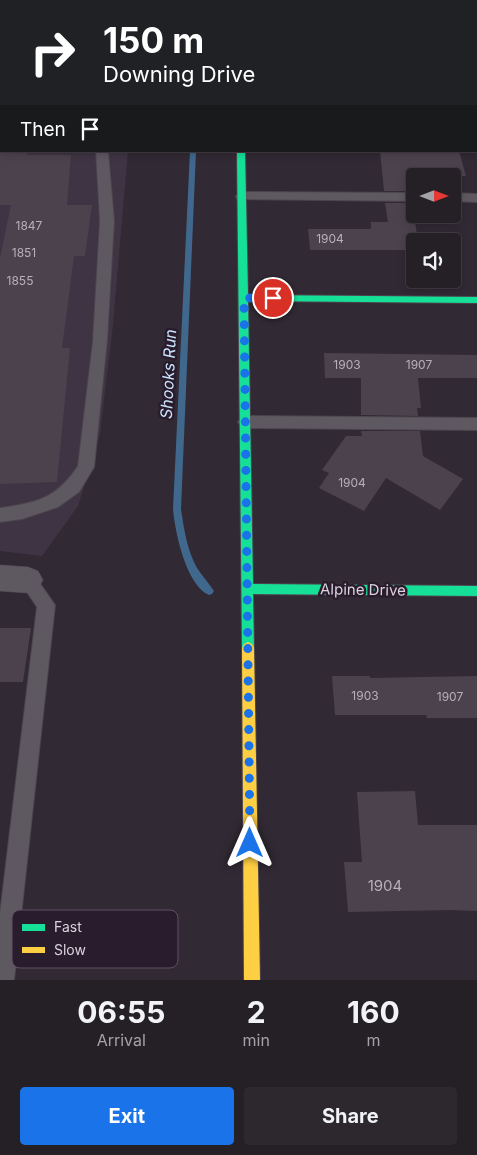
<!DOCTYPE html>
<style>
body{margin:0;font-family:Inter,sans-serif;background:#2d272e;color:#f1f3f6;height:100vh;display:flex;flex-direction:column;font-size:19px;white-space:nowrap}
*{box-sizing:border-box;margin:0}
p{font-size:16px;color:#a3a2a7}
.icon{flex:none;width:28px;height:28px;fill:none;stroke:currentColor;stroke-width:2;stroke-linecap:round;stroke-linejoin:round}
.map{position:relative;height:980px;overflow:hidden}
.sheet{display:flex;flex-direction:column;background:#251f26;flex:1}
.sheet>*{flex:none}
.hud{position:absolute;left:0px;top:0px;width:478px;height:152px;box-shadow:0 2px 8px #0003,0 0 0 1px #423d43;background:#202124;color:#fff;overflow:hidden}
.needle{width:32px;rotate:90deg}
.tools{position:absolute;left:406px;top:168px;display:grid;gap:10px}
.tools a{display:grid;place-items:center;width:55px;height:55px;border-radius:5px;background:#251f26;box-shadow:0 2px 8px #0003,0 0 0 1px #423d43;font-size:25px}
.pin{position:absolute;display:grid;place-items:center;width:42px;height:42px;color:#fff;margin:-21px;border:2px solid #fff;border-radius:50%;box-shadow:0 1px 5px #0007}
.me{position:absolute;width:55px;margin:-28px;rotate:0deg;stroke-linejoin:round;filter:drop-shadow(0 0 4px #0008)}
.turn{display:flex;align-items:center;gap:18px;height:105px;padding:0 20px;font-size:22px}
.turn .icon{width:65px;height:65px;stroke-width:2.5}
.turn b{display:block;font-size:35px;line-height:42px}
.then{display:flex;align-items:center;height:48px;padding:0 20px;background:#0003;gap:10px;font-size:19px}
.eta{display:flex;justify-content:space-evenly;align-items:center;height:85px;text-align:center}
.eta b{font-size:30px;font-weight:700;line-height:35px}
.cta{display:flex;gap:10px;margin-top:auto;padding:10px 20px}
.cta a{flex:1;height:58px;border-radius:5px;background:#1a73e8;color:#fff;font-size:20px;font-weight:700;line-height:58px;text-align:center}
.cta a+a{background:#2d272e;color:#f1f3f6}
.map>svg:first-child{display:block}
.commercial{fill:#3e3443}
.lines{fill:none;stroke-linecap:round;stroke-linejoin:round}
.stream{fill:#40688d;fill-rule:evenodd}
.building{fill:#4b424e}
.lane-casing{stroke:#4c454e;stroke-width:2}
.street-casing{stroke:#4c454e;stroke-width:1}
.fast-casing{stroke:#4c454e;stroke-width:2}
.slow-casing{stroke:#4c454e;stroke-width:2}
.lane{fill:#5e5860;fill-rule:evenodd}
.street{fill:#5e5860;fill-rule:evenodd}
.fast{fill:#16e098;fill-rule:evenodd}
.slow{fill:#ffcf43;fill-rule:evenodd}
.route{stroke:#1a73e8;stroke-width:9;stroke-dasharray:0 16.2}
.labels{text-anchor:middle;stroke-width:5;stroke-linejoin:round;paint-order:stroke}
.number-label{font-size:12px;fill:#b8afbb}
.street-label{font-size:15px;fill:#dcd3df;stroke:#291c2c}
.near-number-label{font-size:15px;fill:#b8afbb}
.water-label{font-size:16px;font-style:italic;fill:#c9e3fc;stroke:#291c2c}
.key{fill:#291c2c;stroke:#5f5362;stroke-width:1}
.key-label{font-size:14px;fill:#dcd3df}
</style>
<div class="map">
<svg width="477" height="980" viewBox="0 0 477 980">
<rect width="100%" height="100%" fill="#312933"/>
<!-- commercial -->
<path class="commercial" d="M 0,0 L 137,0 L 1,1 L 1,151 L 128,151 L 113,325 L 100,434 L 78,506 L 42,556 L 0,551 Z"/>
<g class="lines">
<!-- stream -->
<path class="stream" d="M 196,0 L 202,0 L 202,1 L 196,1 Z
M 190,151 L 196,151 L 181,509 C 184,529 187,550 197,568 C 202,576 209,583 214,591 L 212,594 L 209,595 C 186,585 175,532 173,509 Z"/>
</g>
<!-- building -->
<path class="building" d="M 0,151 L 28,151 L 27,155 L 71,155 L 67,205 L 92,205 L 85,256 L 74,256 L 62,348 L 70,348 L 57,482 L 0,484 L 0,258 L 11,205 L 0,205 Z
M 380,151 L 459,151 L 466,176 L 408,176 L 410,191 L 384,191 Z
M 385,203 L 412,203 L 418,241 L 415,241 L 415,250 L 310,250 L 308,229 L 371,229 L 371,222 L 388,222 Z
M 324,353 L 477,355 L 477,378 L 418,378 L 421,408 L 417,408 L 418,416 L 361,415 L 361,378 L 325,378 Z
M 361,431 L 420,431 L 423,456 L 463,479 L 440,510 L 386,478 L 364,511 L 319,488 L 329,473 L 322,470 L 346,436 L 362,436 Z
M 0,628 L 31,628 L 23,682 L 0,682 Z
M 332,676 L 370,676 L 370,678 L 477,676 L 477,718 L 427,718 L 426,715 L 335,715 Z
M 415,791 L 418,825 L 477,825 L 477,911 L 452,910 L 348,912 L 344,862 L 362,862 L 357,792 Z"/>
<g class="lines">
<defs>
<path id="lane" d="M 476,35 L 477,35 L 477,41 L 476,41 Z
M 96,151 L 108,151 L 114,221 L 107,341 L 94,467 L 79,492 L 58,507 L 22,519 L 0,522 L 0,508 C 37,503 57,498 78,466 L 93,341 L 100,221 Z
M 242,192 L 415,193 L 415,201 L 237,199 L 236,196 Z
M 452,193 L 477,194 L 477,202 L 452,201 Z
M 246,416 L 477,418 L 477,430 L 246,428 L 241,426 L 238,422 L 241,418 Z
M 28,572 L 34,575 L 55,605 L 14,980 L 0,980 L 0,914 L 37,607 L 19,580 L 22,575 Z"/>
<path id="street" d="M 476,104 L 477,104 L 477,116 L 476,116 Z
M 0,565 L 28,567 L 38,571 L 43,580 L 38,589 L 28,593 L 0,591 Z"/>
<path id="fast" d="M 229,0 L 237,0 L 237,1 L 230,1 Z
M 237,151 L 245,151 L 248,295 L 477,297 L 477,303 L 248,301 L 253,584 L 477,586 L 477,596 L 253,594 L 254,648 L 252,652 L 248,654 L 244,652 L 242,648 Z"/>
<path id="slow" d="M 248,642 L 252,644 L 254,648 L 260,980 L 244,980 L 242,648 L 244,644 Z"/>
</defs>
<!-- lane casing -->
<use href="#lane" class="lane-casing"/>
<!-- street casing -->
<use href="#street" class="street-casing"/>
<!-- fast casing -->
<use href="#fast" class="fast-casing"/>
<!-- slow casing -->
<use href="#slow" class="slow-casing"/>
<!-- lane -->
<use href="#lane" class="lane"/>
<!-- street -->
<use href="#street" class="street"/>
<!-- fast -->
<use href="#fast" class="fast"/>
<!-- slow -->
<use href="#slow" class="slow"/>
</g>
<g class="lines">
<!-- route -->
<path class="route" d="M 250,843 L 244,298 L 273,298"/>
</g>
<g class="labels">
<!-- number labels -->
<g class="number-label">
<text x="29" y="230">1847</text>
<text x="330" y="243">1904</text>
<text x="24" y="257">1851</text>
<text x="20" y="285">1855</text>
<text x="347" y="369">1903</text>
<text x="419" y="369">1907</text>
<text x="352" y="487">1904</text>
<text x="365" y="700">1903</text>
<text x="450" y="701">1907</text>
</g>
<!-- street labels -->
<g class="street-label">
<text transform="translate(363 590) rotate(1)" y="5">Alpine Drive</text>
</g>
<!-- near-number labels -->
<g class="near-number-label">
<text x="385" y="891">1904</text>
</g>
<!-- water labels -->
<g class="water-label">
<text transform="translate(168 374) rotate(-87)" y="6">Shooks Run</text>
</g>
</g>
<!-- legend -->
<rect x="12" y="910" width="166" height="58" rx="8" class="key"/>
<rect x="22" y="924" width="23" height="7" fill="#16e098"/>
<rect x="22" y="947" width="23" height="6" fill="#ffcf43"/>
<g class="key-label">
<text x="54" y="932">Fast</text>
<text x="54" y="955">Slow</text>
</g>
</svg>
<div class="tools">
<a><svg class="needle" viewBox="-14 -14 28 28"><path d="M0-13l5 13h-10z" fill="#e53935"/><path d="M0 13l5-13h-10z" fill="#a3a2a7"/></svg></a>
<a><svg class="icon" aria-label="sound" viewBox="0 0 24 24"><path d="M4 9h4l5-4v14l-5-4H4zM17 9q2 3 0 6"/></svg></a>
</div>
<div class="pin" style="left:273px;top:298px;background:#d93025"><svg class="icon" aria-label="arrive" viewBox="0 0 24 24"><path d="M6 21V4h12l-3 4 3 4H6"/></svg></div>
<svg class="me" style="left:250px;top:843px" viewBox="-20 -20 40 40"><path d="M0-17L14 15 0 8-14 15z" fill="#1a73e8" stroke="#fff" stroke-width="4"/></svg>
<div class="hud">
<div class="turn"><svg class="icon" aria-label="right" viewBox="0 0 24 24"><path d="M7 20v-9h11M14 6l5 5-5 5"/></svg><div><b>150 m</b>Downing Drive</div></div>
<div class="then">Then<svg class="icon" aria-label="arrive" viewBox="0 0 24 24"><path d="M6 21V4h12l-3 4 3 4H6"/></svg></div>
</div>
</div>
<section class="sheet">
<div class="eta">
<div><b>06:55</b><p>Arrival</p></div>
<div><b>2</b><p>min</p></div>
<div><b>160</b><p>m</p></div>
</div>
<div class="cta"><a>Exit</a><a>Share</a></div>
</section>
